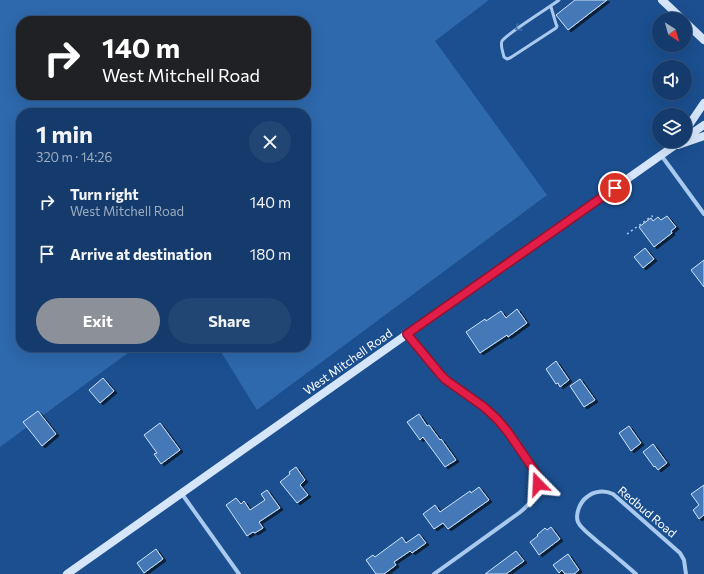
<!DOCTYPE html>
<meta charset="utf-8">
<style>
body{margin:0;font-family:Commissioner,sans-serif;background:#214673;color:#f1f3f6;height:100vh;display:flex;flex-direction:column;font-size:15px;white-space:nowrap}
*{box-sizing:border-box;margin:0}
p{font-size:13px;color:#9dadc1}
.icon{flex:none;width:22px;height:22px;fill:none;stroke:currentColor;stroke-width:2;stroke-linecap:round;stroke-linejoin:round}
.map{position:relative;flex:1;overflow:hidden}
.details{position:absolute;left:16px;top:108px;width:295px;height:244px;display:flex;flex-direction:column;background:#143b6b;border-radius:16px;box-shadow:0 4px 16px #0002,0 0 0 1px #33557e}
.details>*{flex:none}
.hud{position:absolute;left:16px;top:16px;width:295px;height:84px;border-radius:16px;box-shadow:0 4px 16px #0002,0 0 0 1px #33557e;background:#202124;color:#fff;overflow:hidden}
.needle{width:26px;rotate:143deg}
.buttons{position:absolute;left:652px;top:12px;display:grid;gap:8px}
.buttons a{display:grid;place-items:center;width:40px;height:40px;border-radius:50%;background:#143b6b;box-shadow:0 4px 16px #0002,0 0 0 1px #33557e;font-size:20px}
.pin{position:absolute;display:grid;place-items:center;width:34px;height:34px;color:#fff;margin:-17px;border:2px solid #fff;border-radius:50%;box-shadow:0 1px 4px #0007}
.me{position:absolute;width:44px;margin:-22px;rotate:339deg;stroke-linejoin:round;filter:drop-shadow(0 0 3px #0008)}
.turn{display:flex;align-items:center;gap:14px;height:84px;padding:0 20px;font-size:18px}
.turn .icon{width:52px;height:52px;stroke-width:2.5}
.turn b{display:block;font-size:28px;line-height:34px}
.round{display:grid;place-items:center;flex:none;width:42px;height:42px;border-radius:21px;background:#214673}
.summary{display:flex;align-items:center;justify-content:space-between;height:68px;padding:0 20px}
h1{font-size:24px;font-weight:700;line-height:30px}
.primary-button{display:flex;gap:8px;margin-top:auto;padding:8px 20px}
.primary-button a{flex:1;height:46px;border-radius:24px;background:#8c9099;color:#fff;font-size:16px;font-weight:700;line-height:46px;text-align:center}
.primary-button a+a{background:#214673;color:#f1f3f6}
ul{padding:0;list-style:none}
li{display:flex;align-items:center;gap:12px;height:52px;padding:0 20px}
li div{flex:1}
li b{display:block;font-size:15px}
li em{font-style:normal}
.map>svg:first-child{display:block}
.green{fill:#2e69ad;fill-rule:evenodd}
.building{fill:#4478b7;stroke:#cfe3fa;filter:url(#shadow)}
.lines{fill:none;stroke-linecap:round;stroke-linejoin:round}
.path{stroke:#a9c9ee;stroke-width:1.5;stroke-dasharray:2 3;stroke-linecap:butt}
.lane{stroke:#a9c9ee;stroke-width:3}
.street{stroke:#a9c9ee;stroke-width:4}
.secondary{stroke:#d6e6fa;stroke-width:8}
.oneway{stroke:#4674ac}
.route-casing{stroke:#92132f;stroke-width:10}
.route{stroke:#e11d48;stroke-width:7}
.labels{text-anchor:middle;stroke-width:3;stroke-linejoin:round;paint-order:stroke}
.street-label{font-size:12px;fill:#fff;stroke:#1b4f8f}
</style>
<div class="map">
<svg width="704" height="574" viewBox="0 0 704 574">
<defs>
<filter id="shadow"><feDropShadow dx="3" dy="2" stdDeviation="0" flood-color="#0009"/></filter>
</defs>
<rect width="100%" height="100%" fill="#1b4f8f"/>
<!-- green -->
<path class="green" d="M 0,0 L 489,0 L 435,41 L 547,195 L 257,410 L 218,347 L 306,347 L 306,113 L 21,113 L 21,347 L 136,347 L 0,447 ZM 21,21 L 306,21 L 306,95 L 21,95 Z"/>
<!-- building -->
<path class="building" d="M 575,0 L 607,0 L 568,30 L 556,15 Z
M 667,216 L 676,227 L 671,231 L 672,233 L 654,247 L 639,227 L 651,218 L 653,221 L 658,217 L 661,220 Z
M 645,248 L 654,259 L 643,268 L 634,257 Z
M 704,260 L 704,287 L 691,270 Z
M 517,309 L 527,323 L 508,337 L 507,335 L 480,353 L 466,332 L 485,319 L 486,321 L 501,311 L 506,318 Z
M 556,361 L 569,380 L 560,387 L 558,383 L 556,384 L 546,369 Z
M 103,378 L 114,391 L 100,403 L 89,390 Z
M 580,379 L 595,400 L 584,407 L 570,386 Z
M 38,411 L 56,434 L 42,446 L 23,422 Z
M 419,414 L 427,426 L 429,425 L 440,440 L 441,439 L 456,460 L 445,467 L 423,437 L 420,440 L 407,422 Z
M 160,423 L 180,450 L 161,464 L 154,454 L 157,453 L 144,435 Z
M 629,426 L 641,443 L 631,451 L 619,433 Z
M 653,444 L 667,463 L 658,470 L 655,466 L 654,467 L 643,452 Z
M 296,467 L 305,480 L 300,485 L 308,495 L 297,503 L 280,482 L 290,474 L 289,472 Z
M 704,485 L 704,515 L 699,519 L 693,510 L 699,505 L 691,494 Z
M 479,487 L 489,500 L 448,529 L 443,523 L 434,529 L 423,514 L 435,505 L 440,512 L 470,491 L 471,493 Z
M 267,490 L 280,508 L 259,522 L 263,528 L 255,533 L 253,532 L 247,536 L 226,505 L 236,498 L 241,504 L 244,501 L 250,510 L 265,500 L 261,494 Z
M 551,527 L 560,539 L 539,555 L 530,542 L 538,536 L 537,535 L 545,528 L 547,530 Z
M 419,534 L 426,543 L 412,553 L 410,551 L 394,562 L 396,565 L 384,574 L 376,574 L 366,560 L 373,555 L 375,557 L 402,537 L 406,543 Z
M 156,549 L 163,559 L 144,573 L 137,563 Z
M 516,551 L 524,561 L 506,574 L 485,574 Z
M 568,554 L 579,570 L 574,574 L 565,574 L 562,570 L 559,573 L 553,565 Z"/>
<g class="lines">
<!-- path -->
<path class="path" d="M 627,234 L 652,216 L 654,219"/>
<!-- lane -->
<path class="lane" d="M 551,7 L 556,24 L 557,26 L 556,28 L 510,58 L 507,59 L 504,57 C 503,52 500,46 502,41 C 506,34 550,7 559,0"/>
<!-- street -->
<path class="street" d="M 661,155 L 704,214
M 407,334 L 441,375 L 446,379 L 484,407 L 497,419 L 510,435 L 534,470 C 544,487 533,502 519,513 L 434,574
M 182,494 L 239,574
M 636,574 C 623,563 611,552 598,542 C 593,537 581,529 578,522 C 575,514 580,502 587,497 C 594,491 604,490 613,494 L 680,553 L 684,560 L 686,574"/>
<!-- secondary -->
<path class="secondary" d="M 662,0 L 682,19
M 685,22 L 704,40
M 685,131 L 704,103
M 685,138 L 704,125
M 678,145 L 704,136
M 67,574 L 681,141"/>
</g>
<!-- one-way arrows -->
<defs><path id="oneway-chevron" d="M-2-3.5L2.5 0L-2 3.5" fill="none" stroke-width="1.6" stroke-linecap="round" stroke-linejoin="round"/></defs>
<use class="oneway" href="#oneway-chevron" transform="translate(518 28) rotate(144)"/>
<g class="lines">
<defs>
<path id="route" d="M 538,484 L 537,475 L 534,470 L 508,432 L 497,419 L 484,407 L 446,380 L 441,375 L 407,334 L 615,188"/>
</defs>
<!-- route casing -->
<use href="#route" class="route-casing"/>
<!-- route -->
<use href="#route" class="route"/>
</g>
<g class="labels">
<!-- street labels -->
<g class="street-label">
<text transform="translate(348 362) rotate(-35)" y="4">West Mitchell Road</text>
<text transform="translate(647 512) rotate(40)" y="4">Redbud Road</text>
</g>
</g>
</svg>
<div class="buttons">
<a><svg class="needle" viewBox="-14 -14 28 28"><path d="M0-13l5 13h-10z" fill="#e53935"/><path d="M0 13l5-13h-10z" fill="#9dadc1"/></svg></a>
<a><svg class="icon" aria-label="sound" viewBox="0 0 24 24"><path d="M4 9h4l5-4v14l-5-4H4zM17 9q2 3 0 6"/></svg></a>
<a><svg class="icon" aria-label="layers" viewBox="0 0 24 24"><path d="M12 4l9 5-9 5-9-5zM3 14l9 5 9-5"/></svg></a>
</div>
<div class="pin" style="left:615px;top:188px;background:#d93025"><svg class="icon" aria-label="arrive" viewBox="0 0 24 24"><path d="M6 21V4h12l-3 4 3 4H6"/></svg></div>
<svg class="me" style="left:538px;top:484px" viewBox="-20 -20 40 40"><path d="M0-17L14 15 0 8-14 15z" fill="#e11d48" stroke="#fff" stroke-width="4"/></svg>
<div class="hud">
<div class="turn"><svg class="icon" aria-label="right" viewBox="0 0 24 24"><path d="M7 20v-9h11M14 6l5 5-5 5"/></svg><div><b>140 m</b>West Mitchell Road</div></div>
</div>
<section class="details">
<div class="summary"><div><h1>1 min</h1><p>320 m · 14:26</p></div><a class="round"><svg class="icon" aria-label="close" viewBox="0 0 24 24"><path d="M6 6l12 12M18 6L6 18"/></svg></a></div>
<ul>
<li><svg class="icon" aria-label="right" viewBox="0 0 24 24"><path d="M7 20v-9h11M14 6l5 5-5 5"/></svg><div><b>Turn right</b><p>West Mitchell Road</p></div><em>140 m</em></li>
<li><svg class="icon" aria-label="arrive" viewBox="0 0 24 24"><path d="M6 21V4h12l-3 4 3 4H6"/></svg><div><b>Arrive at destination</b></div><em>180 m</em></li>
</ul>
<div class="primary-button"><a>Exit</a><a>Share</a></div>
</section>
</div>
